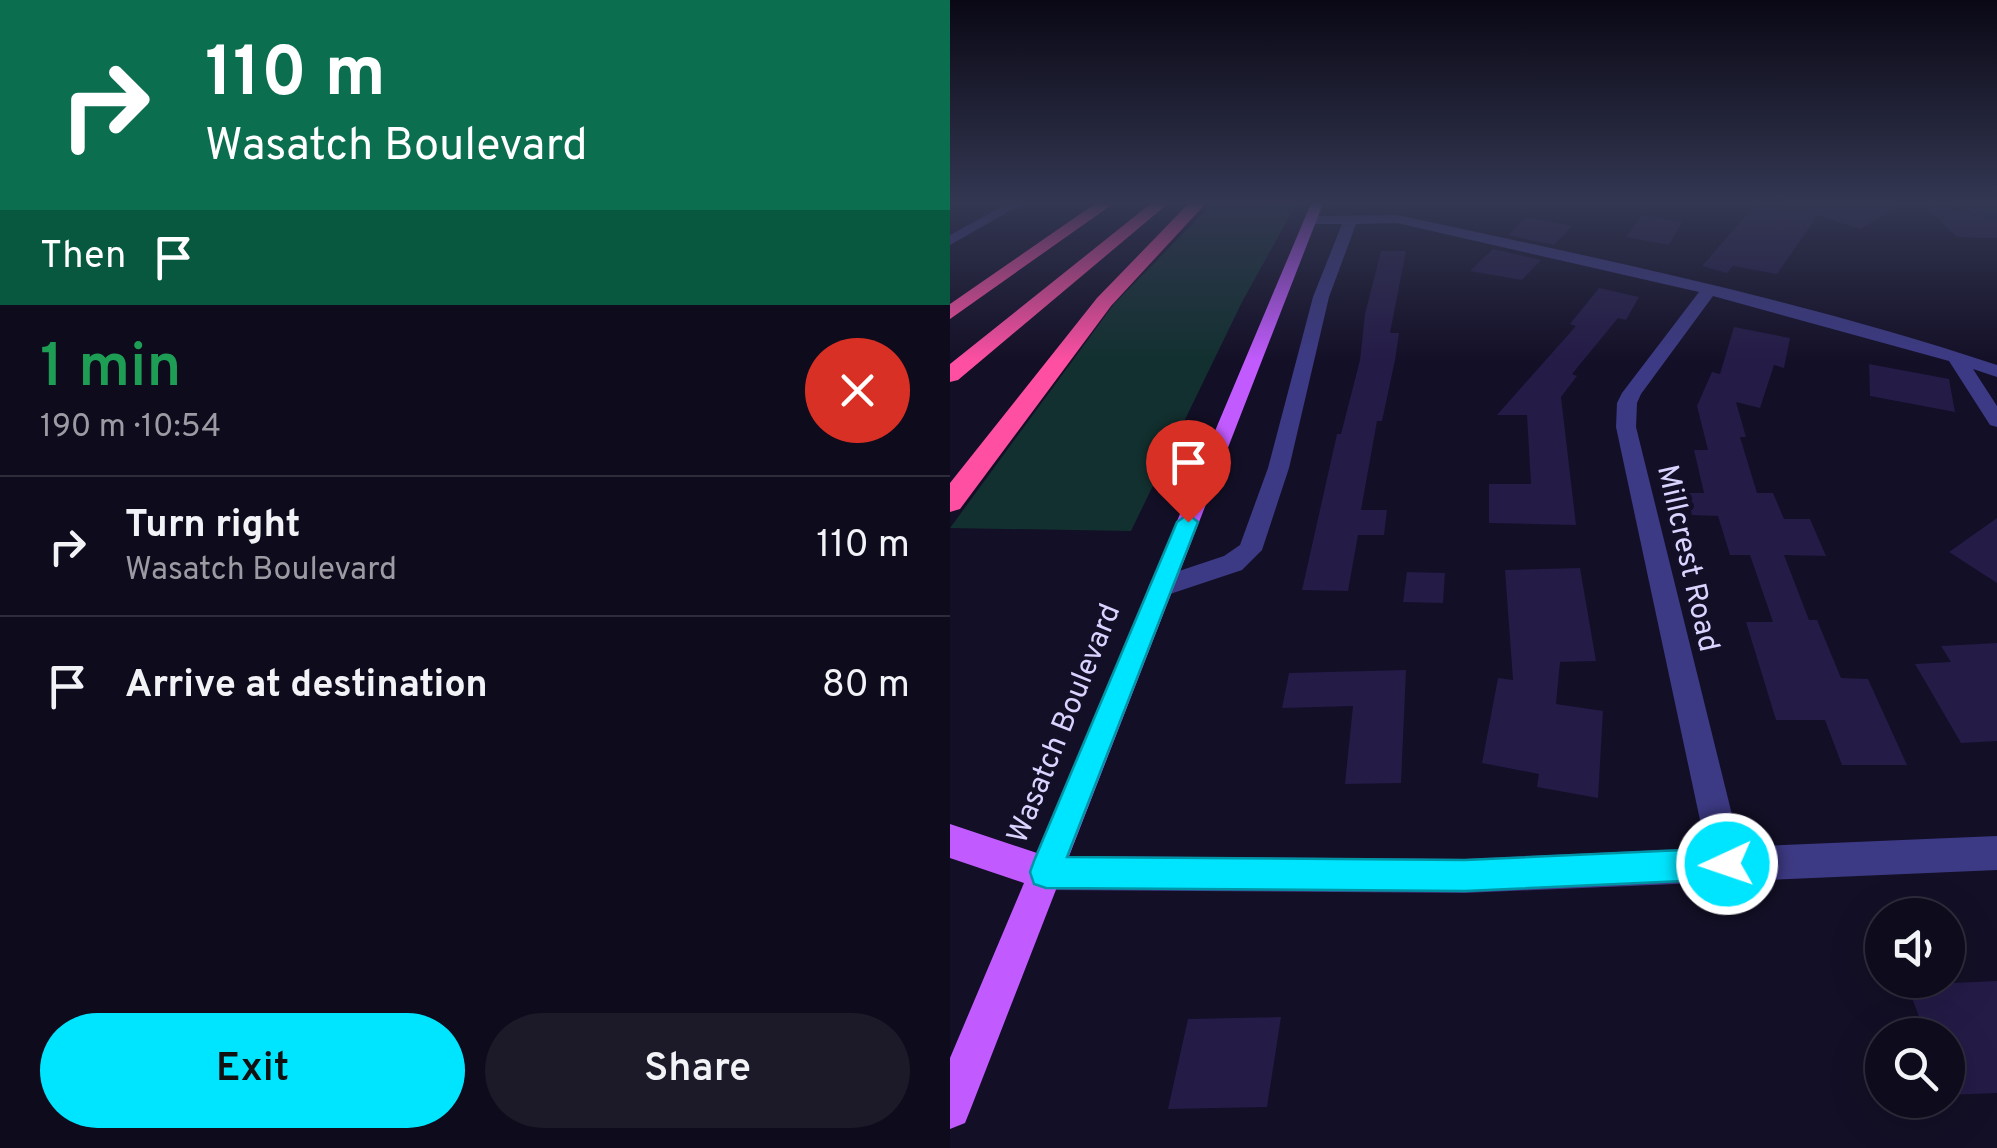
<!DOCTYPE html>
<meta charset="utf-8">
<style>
body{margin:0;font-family:Overpass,sans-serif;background:#1c1929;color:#f1f3f6;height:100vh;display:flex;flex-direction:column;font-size:38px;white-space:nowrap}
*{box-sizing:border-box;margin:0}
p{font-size:32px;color:#9b9ba3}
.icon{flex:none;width:55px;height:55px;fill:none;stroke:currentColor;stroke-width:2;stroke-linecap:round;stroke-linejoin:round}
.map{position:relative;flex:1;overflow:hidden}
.drawer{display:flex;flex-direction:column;background:#0e0b1c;width:950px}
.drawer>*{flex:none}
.hud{background:#0b6e4f;color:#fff;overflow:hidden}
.fabs{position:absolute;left:915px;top:898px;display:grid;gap:20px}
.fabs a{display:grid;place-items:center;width:100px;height:100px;border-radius:50%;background:#0e0b1c;box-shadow:0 10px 40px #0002,0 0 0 2px #2e2b3b;font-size:50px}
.pin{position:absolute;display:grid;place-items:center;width:85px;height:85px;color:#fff;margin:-102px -42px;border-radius:50% 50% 50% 0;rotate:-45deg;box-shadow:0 0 10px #0007}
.pin .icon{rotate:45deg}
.me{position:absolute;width:110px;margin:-55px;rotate:267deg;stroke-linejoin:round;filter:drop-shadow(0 0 8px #0008)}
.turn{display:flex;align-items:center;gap:35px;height:210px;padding:0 40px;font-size:45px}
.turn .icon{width:130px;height:130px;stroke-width:2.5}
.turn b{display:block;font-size:70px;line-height:85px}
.then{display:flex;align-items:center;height:95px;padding:0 40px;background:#0003;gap:20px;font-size:38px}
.round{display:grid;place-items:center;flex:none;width:105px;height:105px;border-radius:52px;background:#1c1929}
.head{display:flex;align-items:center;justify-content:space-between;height:170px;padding:0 40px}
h1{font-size:60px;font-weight:600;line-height:75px;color:#1e9e55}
.cta{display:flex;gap:20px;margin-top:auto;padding:20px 40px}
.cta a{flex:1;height:115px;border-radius:60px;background:#00e5ff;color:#111;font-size:40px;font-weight:600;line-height:115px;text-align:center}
.cta a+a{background:#1c1929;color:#f1f3f6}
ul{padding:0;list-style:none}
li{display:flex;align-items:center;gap:30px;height:140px;padding:0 40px;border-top:2px solid #2e2b3b}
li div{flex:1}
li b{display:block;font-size:38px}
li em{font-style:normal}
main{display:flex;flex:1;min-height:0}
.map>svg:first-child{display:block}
.green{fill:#12302f}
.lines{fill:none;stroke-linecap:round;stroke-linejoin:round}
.river{fill:#0a1f44;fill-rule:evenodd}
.building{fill:#241b47}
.minor{fill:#3d3a85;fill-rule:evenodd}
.major{fill:#c25bff;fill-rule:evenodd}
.highway{fill:#ff4fa3;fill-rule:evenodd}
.route{fill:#00e5ff;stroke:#0095a6;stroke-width:2.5}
.labels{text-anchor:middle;stroke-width:10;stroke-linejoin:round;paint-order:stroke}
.street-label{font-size:30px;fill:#d9d4ff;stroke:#130f26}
</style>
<main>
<section class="drawer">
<div class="hud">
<div class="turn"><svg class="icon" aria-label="right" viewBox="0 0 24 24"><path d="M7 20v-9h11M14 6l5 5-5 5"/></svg><div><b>110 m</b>Wasatch Boulevard</div></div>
<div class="then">Then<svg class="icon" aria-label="arrive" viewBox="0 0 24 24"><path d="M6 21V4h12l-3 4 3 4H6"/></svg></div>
</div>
<div class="head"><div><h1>1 min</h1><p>190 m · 10:54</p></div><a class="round" style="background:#d93025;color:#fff"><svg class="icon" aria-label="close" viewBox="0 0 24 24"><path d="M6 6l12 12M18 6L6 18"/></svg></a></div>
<ul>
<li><svg class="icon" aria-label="right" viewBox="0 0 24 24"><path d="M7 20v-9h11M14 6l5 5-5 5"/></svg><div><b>Turn right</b><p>Wasatch Boulevard</p></div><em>110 m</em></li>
<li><svg class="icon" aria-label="arrive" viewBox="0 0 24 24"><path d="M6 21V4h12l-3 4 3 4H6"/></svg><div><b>Arrive at destination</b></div><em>80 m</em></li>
</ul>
<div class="cta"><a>Exit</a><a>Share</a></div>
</section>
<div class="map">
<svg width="1047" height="1148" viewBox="0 0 1047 1148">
<rect width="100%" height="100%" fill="#130f26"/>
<!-- green -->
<path class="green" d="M 265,201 L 348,201 L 292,302 L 181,531 L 0,528 L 164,304 Z"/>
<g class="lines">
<!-- river -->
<path class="river" d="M 999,201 L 1047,202 L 1047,220 L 1003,207 Z"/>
</g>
<!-- building -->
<path class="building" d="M 838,201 L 957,201 L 910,229 L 868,215 L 827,274 L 783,266 L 777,273 L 752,266 L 804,206 L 859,213 L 838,206 Z
M 973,204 L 1047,220 L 1047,238 L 1007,237 Z
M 692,215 L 732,222 L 719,245 L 676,237 Z
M 577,217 L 622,226 L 604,245 L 558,235 Z
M 543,249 L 591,260 L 572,280 L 520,271 Z
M 431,251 L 456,251 L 440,333 L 449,333 L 445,360 L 432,421 L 427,421 L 411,510 L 437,510 L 434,535 L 408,535 L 398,591 L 352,590 L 387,434 L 391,434 L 410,360 L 415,314 Z
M 649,288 L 689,297 L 676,320 L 668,318 L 622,374 L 627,376 L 611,397 L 626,525 L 539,523 L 539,484 L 581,484 L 577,415 L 547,415 L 626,326 L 620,324 Z
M 784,327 L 840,338 L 834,368 L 824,365 L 810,408 L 786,402 L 796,437 L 790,437 L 807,493 L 823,493 L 834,519 L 860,519 L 876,556 L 834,555 L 859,620 L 867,620 L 891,678 L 918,679 L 957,765 L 892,765 L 875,720 L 826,720 L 796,622 L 823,622 L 800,555 L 780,555 L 768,516 L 742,515 L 736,493 L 754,493 L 744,450 L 758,450 L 747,406 L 762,372 L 770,374 Z
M 919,364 L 999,379 L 1005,412 L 920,396 Z
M 1047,518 L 1047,583 L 999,552 Z
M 630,568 L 646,661 L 610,662 L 606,704 L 653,711 L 648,798 L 587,787 L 589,774 L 532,763 L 548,678 L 563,680 L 555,570 Z
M 457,572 L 495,573 L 493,603 L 453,602 Z
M 1047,643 L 1047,741 L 1011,743 L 965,664 L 1001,662 L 991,646 Z
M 456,670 L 451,783 L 395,784 L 403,706 L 332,708 L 339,673 Z
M 1047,981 L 1047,1093 L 998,1095 L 998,1035 L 976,1035 L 957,985 Z
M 331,1017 L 317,1107 L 218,1109 L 238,1019 Z"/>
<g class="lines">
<!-- minor -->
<path class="minor" d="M 62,201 L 77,201 L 0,245 L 0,235 Z
M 447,215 C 648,258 852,300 1047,365 L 1047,377 L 1023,369 L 1047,406 L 1047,427 L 1040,425 L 999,361 L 763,296 L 691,394 L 687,403 L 686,427 L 790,847 L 1047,836 L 1047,870 L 515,893 L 96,890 L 84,885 L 79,873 L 84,861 L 96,856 L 515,859 L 756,848 L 666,427 L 667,403 L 672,393 L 749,292 L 447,223 L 406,224 L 379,297 L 339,468 L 312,550 L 292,570 L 211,597 L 202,594 L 198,587 L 202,580 L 274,556 L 290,545 L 318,468 L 363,297 L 392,224 L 360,224 L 353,220 L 360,216 Z"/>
<!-- major -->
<path class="major" d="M 362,201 L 374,201 L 21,1108 L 15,1123 L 0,1129 L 0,1058 L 74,883 L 0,858 L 0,824 L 87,853 Z"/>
<!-- highway -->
<path class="highway" d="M 149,201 L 167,201 L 0,319 L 0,304 Z
M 204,201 L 221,201 L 8,380 L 0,382 L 0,364 Z
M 241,201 L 258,201 L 161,306 L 10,509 L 0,512 L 0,483 L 147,298 Z"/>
</g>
<!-- sky -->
<linearGradient id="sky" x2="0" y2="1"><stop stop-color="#0a0815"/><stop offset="0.56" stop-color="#333752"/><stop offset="1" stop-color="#333752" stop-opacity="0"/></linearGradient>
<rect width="1047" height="362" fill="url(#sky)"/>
<!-- route -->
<path class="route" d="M 238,514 L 248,522 L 117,857 L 515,860 L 777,848 L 788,853 L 793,864 L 788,875 L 777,879 L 515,891 L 96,888 L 84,884 L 80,872 L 84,861 L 227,522 Z"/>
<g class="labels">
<!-- street labels -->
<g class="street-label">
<text transform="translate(739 558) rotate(77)" y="10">Millcrest Road</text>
<text transform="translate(113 723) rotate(-68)" y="10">Wasatch Boulevard</text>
</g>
</g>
</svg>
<div class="fabs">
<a><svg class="icon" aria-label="sound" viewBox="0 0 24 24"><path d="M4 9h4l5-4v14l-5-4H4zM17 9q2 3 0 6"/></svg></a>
<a><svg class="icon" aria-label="search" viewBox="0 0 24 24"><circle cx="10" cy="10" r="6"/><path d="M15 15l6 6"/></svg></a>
</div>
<div class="pin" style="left:238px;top:522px;background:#d93025"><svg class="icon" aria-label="arrive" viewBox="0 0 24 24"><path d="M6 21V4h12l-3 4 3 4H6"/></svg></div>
<svg class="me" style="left:777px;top:864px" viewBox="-20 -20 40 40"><circle r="17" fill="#00e5ff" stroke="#fff" stroke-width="3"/><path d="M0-11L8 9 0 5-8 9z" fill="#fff"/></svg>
</div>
</main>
